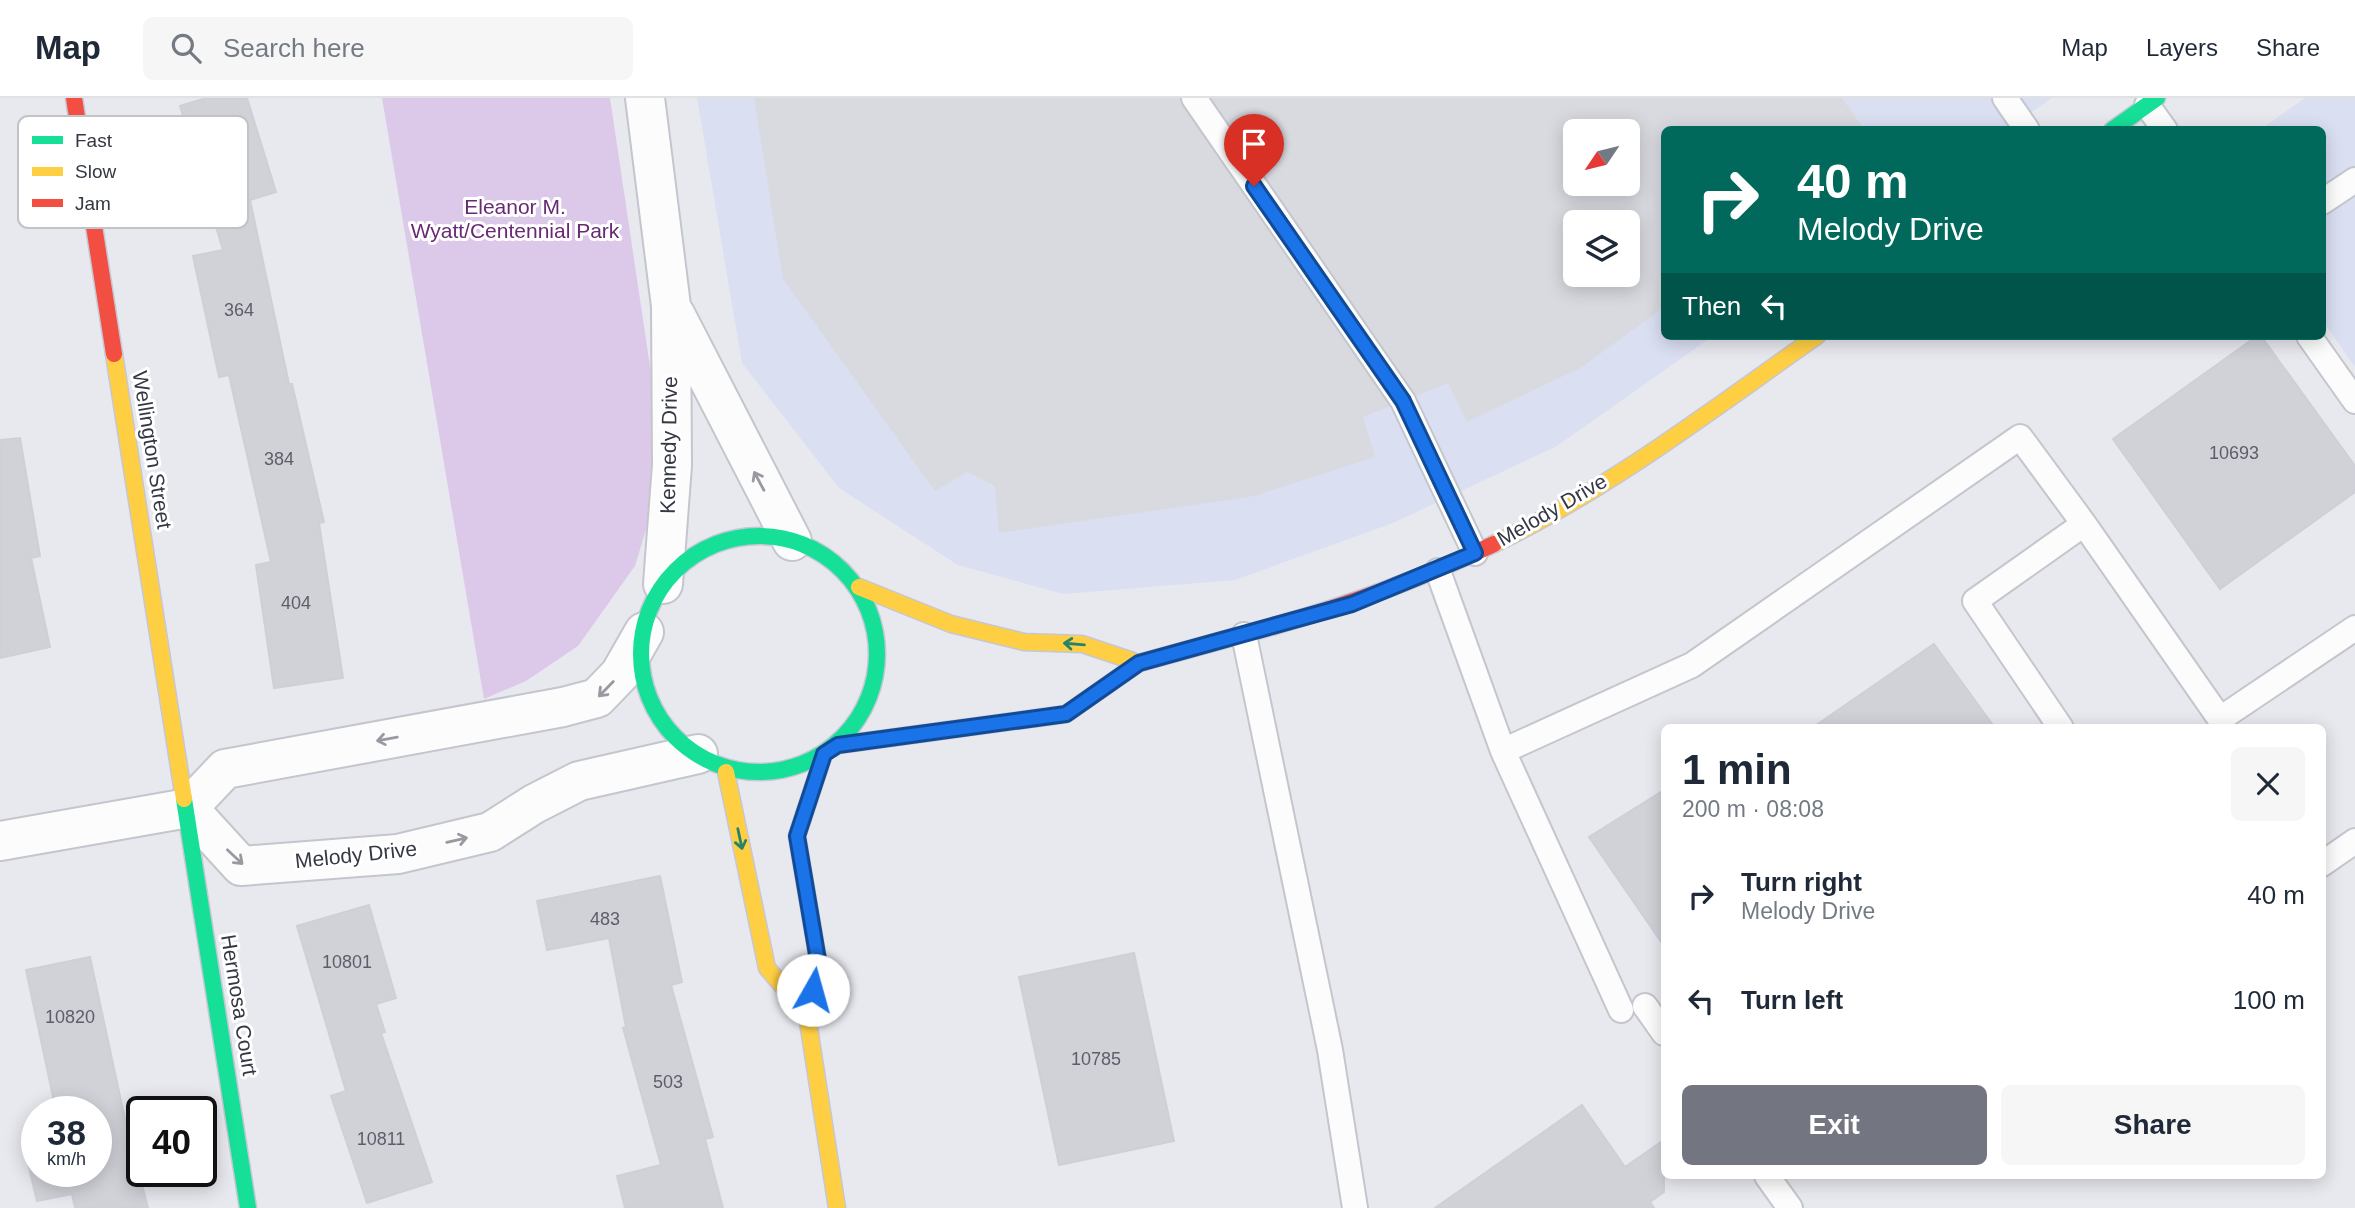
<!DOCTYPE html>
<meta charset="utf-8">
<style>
body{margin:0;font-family:Arial,sans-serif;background:#f6f6f7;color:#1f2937;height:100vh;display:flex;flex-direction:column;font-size:26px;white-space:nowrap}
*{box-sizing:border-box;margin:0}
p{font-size:23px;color:#747a83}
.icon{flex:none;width:38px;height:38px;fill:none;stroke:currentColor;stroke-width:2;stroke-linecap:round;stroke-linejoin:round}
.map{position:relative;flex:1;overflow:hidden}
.sheet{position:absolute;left:1661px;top:626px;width:665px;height:455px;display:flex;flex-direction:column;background:#fff;border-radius:10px;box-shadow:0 4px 18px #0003}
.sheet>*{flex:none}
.guide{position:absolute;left:1661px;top:28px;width:665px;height:214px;border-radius:10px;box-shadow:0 4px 18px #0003;background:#00695c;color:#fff;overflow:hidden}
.needle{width:46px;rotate:235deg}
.tools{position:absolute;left:1563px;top:21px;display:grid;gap:14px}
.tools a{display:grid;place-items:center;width:77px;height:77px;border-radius:10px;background:#fff;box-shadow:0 4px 18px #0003;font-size:35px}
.speed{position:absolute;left:21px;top:998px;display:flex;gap:14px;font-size:35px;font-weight:700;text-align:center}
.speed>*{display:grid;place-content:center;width:91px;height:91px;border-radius:50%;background:#fff;box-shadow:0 4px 18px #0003;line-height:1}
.speed small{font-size:18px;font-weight:400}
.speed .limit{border:4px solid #111;border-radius:10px;background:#fff;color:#111}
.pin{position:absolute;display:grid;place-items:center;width:60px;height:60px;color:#fff;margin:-72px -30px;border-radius:50% 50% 50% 0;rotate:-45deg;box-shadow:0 0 7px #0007}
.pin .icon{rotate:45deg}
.me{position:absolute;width:77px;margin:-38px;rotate:7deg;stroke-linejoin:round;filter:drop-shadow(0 0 5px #0008)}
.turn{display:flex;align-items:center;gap:24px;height:147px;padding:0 21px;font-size:32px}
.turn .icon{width:91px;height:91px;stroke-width:2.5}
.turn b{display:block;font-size:49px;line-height:60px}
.then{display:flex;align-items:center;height:66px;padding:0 21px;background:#0003;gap:14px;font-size:26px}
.round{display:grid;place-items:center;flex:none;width:74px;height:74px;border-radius:10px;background:#f6f6f7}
.headline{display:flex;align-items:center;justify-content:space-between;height:119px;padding:0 21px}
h1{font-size:42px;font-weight:700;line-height:52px}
.button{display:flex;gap:14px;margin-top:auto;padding:14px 21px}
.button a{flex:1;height:80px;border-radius:10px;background:#737580;color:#fff;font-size:28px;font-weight:700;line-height:80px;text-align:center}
.button a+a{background:#f6f6f7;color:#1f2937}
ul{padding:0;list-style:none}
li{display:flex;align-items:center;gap:21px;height:105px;padding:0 21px}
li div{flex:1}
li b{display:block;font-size:26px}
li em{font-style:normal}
header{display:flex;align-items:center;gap:42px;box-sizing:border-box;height:98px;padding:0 35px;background:#fff;border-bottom:2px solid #e0e1e3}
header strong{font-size:33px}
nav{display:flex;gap:38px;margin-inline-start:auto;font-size:24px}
.search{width:490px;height:63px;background:#f6f6f7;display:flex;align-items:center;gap:18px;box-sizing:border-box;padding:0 24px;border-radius:10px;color:#747a83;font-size:26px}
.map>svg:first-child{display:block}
.commercial{fill:#dadff2;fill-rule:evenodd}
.green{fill:#dcc9ea}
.parking{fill:#d9dae0;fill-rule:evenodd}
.building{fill:#d0d2d8;stroke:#cecfd7;stroke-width:2}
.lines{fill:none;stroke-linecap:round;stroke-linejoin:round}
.lane-casing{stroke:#c4c6cd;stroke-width:28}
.street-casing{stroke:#c4c6cd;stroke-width:42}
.fast-casing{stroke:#c6c7d5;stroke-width:19}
.slow-casing{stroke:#c6c7d5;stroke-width:19}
.jam-casing{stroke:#c6c7d5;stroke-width:19}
.lane{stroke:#fcfcfd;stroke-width:24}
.street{stroke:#fcfcfd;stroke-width:38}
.fast{stroke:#16e098;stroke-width:16}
.slow{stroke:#ffcf43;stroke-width:16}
.jam{stroke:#f24e42;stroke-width:16}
.oneway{stroke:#989aa0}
.oneway2{stroke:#26836a}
.route-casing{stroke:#114b97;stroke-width:18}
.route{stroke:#1a73e8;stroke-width:12}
.labels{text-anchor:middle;stroke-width:6;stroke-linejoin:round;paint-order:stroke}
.number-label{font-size:18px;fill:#5c5e6a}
.park-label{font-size:21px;fill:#682a74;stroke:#fff}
.street-label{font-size:21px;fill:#343744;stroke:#fff}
.key{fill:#fff;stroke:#c2c3c7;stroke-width:2}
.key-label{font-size:19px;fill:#343744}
</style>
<header>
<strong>Map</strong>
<div class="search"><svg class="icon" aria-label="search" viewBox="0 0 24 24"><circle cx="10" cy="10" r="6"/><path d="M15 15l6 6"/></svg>Search here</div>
<nav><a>Map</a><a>Layers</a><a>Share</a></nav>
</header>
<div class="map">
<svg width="2355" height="1110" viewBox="0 0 2355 1110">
<rect width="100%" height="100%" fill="#e8e9ef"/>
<!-- commercial -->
<path class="commercial" d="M 697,0 L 2052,0 L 2007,31 L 1664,32 L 1664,238 L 1713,238 L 1557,348 L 1393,425 L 1235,482 L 1063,496 L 958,467 L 839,390 L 742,265 ZM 1575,33 L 1628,33 L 1628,86 L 1575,86 ZM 1575,124 L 1628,124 L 1628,177 L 1575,177 Z
M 2305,0 L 2355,0 L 2355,269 L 2322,222 L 2322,32 L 2260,32 Z"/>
<!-- green -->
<path class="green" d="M 382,0 L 610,0 L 665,369 L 635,468 L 578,548 L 526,583 L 484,601 Z"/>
<!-- parking -->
<path class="parking" d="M 754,0 L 1842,0 L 1864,31 L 1664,32 L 1664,209 L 1582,269 L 1467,324 L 1448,285 L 1363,319 L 1375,359 L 1254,398 L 999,435 L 995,388 L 967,374 L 935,393 L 783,181 ZM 1575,33 L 1628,33 L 1628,86 L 1575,86 ZM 1575,124 L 1628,124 L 1628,177 L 1575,177 Z"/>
<!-- building -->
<path class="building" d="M 206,0 L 247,0 L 276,94 L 250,102 L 289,286 L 292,286 L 324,424 L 319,425 L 343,580 L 274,590 L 256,467 L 271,464 L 229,277 L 219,279 L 193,158 L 223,152 L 180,8 Z
M 2257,238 L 2261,238 L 2355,368 L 2355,394 L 2220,491 L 2113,341 Z
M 20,340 L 40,458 L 31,460 L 50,549 L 0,560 L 0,342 Z
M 1934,546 L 1995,630 L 1812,630 Z
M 1664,692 L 1664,848 L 1589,739 Z
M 660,778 L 682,884 L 671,887 L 713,1039 L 705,1041 L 723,1110 L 625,1110 L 617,1078 L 661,1067 L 623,930 L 626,929 L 609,840 L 547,852 L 537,803 Z
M 369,807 L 396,900 L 376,906 L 385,934 L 381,935 L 432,1084 L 367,1105 L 331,998 L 346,993 L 297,828 Z
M 1134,855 L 1174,1043 L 1059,1067 L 1019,879 Z
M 90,859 L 126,1026 L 148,1110 L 75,1110 L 72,1096 L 37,1103 L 24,1049 L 37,1046 L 37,1073 L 96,1073 L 96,1013 L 56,1013 L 26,872 Z
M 1582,1007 L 1625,1069 L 1664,1042 L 1664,1094 L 1650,1104 L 1654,1110 L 1435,1110 Z"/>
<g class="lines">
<defs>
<path id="lane" d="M 1194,0 L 1403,303 L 1475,455
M 2005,0 L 2027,32
M 2147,7 L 2165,32
M 2322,104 L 2355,82
M 2309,238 L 2355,303
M 2084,426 L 2220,621 L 2355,530
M 1438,473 L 1503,653 L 1621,912
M 1244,537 L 1330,952 L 1355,1110
M 1503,653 L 1692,567 L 2020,339 L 2084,426 L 1975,503 L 2061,630
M 2322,766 L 2355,743
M 1645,908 L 1664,935
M 1767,1078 L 1790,1110"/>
<path id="street" d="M 645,0 L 671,208 L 672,367 L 663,486
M 675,216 L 792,443
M 188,710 L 241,768 L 398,756 L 490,734 L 534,706 L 579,683 L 698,656
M 0,743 L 188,710 L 225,671 L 563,609 L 597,600 L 620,576 L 644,534"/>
<path id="fast" d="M 2112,32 L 2157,0
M641 556a118 118 0 1 1 236 0a118 118 0 1 1-236 0Z
M 838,647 L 1066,616 L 1139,565 L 1274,528
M 184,701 L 248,1110"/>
<path id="slow" d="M 114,256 L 184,701
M 1494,446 C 1608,392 1714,310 1817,238
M 859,489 L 951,526 L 1024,544 L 1082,546 L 1139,565
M 824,656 L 797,738 L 819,868 L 807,917 L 837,1110
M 726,674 L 767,870 L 807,917"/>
<path id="jam" d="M 74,0 L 114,256
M 1274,528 C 1351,506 1423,480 1494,446"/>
</defs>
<!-- lane casing -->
<use href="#lane" class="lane-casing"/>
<!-- street casing -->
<use href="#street" class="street-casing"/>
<!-- fast casing -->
<use href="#fast" class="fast-casing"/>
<!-- slow casing -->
<use href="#slow" class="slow-casing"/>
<!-- jam casing -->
<use href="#jam" class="jam-casing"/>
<!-- lane -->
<use href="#lane" class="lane"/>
<!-- street -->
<use href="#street" class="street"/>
<!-- fast -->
<use href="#fast" class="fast"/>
<!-- slow -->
<use href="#slow" class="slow"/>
<!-- jam -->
<use href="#jam" class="jam"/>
</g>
<!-- one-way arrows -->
<defs><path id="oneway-shaft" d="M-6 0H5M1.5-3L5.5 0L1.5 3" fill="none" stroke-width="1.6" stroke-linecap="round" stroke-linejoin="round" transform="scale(1.75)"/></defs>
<g class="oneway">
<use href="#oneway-shaft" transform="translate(759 383) rotate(-118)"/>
<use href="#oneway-shaft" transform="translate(606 591) rotate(134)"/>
<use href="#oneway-shaft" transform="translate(387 641) rotate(170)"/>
<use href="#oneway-shaft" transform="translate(457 742) rotate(-13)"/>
<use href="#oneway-shaft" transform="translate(235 759) rotate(43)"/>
</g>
<g class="oneway2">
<use href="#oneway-shaft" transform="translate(1074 546) rotate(-175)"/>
<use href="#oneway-shaft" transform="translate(740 741) rotate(78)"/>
</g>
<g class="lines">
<defs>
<path id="route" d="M 813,892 L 819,868 L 797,738 L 824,656 L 838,647 L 1066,616 L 1139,565 L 1352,506 L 1475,455 L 1403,303 L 1254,88"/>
</defs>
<!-- route casing -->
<use href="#route" class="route-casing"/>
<!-- route -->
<use href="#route" class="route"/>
</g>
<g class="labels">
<!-- number labels -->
<g class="number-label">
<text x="239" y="218">364</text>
<text x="2234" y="361">10693</text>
<text x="279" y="367">384</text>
<text x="296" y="511">404</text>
<text x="605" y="827">483</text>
<text x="347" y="870">10801</text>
<text x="70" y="925">10820</text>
<text x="1096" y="967">10785</text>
<text x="668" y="990">503</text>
<text x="381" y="1047">10811</text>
</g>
<!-- park labels -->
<g class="park-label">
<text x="515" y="116">Eleanor M.<tspan x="515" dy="24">Wyatt/Centennial Park</tspan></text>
</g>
<!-- street labels -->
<g class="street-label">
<text transform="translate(669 347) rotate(-89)" y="7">Kennedy Drive</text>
<text transform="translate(152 352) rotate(81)" y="7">Wellington Street</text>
<text transform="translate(1552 412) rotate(-30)" y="7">Melody Drive</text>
<text transform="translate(356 757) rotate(-6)" y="7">Melody Drive</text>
<text transform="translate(239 907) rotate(81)" y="7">Hermosa Court</text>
</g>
</g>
<!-- legend -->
<rect x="18" y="18" width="230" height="112" rx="10" class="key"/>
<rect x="32" y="38" width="31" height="8" fill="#16e098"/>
<rect x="32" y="69" width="31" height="9" fill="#ffcf43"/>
<rect x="32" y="101" width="31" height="8" fill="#f24e42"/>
<g class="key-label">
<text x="75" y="49">Fast</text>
<text x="75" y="80">Slow</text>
<text x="75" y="112">Jam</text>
</g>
</svg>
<div class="tools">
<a><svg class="needle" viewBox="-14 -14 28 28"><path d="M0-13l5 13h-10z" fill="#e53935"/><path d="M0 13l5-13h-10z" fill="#747a83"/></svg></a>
<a><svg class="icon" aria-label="layers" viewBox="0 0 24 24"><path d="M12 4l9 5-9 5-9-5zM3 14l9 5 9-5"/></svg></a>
</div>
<div class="speed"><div>38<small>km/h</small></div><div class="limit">40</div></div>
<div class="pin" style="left:1254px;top:88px;background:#d93025"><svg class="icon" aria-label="arrive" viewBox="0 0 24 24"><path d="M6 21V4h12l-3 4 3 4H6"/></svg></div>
<svg class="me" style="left:813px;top:892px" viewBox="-20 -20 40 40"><circle r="19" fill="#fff"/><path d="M0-13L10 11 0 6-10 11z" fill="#1a73e8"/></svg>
<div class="guide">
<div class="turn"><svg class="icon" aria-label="right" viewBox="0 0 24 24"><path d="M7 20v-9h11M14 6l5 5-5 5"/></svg><div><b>40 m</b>Melody Drive</div></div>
<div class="then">Then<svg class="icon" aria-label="left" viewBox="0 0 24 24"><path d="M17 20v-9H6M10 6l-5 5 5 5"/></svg></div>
</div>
<section class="sheet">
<div class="headline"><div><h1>1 min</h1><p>200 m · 08:08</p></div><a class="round"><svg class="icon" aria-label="close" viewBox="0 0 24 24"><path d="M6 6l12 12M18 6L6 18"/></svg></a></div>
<ul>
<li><svg class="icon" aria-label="right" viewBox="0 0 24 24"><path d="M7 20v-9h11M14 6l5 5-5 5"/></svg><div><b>Turn right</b><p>Melody Drive</p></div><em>40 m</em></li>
<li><svg class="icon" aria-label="left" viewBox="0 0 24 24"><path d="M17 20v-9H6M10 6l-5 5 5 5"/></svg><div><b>Turn left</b></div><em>100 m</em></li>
</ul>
<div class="button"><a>Exit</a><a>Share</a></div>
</section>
</div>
